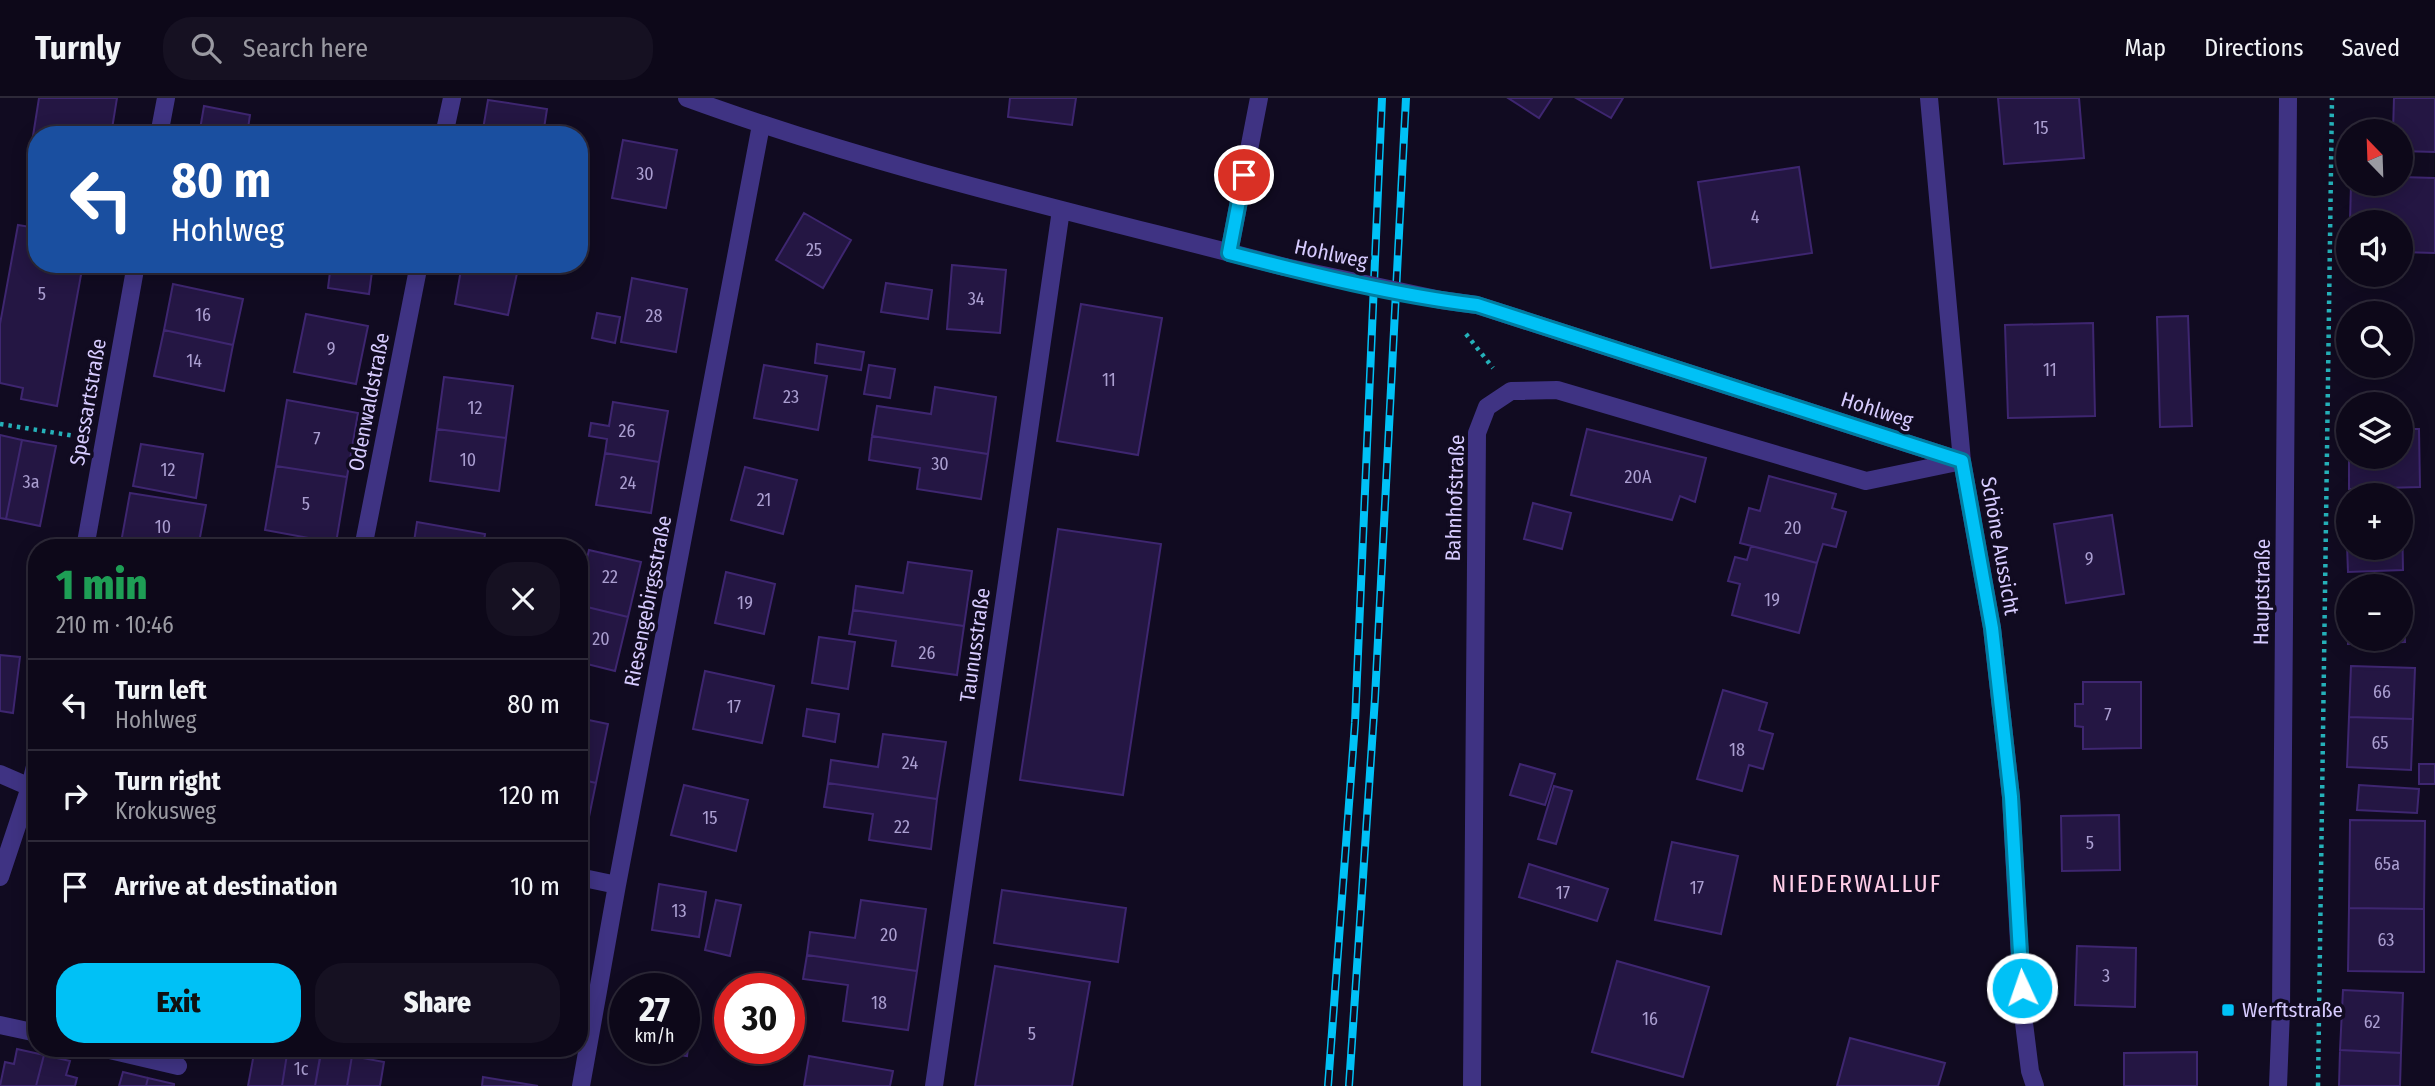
<!DOCTYPE html>
<meta charset="utf-8">
<style>
body{margin:0;font-family:"Fira Sans Condensed",sans-serif;background:#161122;color:#f1f3f6;height:100vh;display:flex;flex-direction:column;font-size:26px;white-space:nowrap}
*{box-sizing:border-box;margin:0}
p{font-size:23px;color:#9a9aa2}
.icon{flex:none;width:38px;height:38px;fill:none;stroke:currentColor;stroke-width:2;stroke-linecap:round;stroke-linejoin:round}
.map{position:relative;flex:1;overflow:hidden}
.drawer{position:absolute;left:28px;top:441px;width:560px;height:518px;display:flex;flex-direction:column;background:#0d0819;border-radius:28px;box-shadow:0 4px 18px #0003,0 0 0 2px #2d2938}
.drawer>*{flex:none}
.top-card{position:absolute;left:28px;top:28px;width:560px;height:147px;border-radius:28px;box-shadow:0 4px 18px #0003,0 0 0 2px #2d2938;background:#1a4fa0;color:#fff;overflow:hidden}
.needle{width:46px;rotate:337deg}
.fabs{position:absolute;left:2336px;top:21px;display:grid;gap:14px}
.fabs a{display:grid;place-items:center;width:77px;height:77px;border-radius:50%;background:#0d0819;box-shadow:0 4px 18px #0003,0 0 0 2px #2d2938;font-size:35px}
.speed{position:absolute;left:609px;top:875px;display:flex;gap:14px;font-size:35px;font-weight:700;text-align:center}
.speed>*{display:grid;place-content:center;width:91px;height:91px;border-radius:50%;background:#0d0819;box-shadow:0 4px 18px #0003,0 0 0 2px #2d2938;line-height:1}
.speed small{font-size:18px;font-weight:400}
.speed .limit{border:10px solid #d22;background:#fff;color:#111}
.pin{position:absolute;display:grid;place-items:center;width:60px;height:60px;color:#fff;margin:-30px;border:4px solid #fff;border-radius:50%;box-shadow:0 2px 7px #0007}
.me{position:absolute;width:77px;margin:-38px;rotate:357deg;stroke-linejoin:round;filter:drop-shadow(0 0 5px #0008)}
.turn{display:flex;align-items:center;gap:24px;height:147px;padding:0 28px;font-size:32px}
.turn .icon{width:91px;height:91px;stroke-width:2.5}
.turn b{display:block;font-size:49px;line-height:60px}
.round{display:grid;place-items:center;flex:none;width:74px;height:74px;border-radius:28px;background:#161122}
.head{display:flex;align-items:center;justify-content:space-between;height:119px;padding:0 28px}
h1{font-size:42px;font-weight:800;line-height:52px;color:#1e9e55}
.button{display:flex;gap:14px;margin-top:auto;padding:14px 28px}
.button a{flex:1;height:80px;border-radius:28px;background:#00c1f6;color:#111;font-size:28px;font-weight:800;line-height:80px;text-align:center}
.button a+a{background:#161122;color:#f1f3f6}
ul{padding:0;list-style:none}
li{display:flex;align-items:center;gap:21px;height:91px;padding:0 28px;border-top:2px solid #2d2938}
li div{flex:1}
li b{display:block;font-size:26px}
li em{font-style:normal}
header{display:flex;align-items:center;gap:42px;box-sizing:border-box;height:98px;padding:0 35px;background:#0d0819;border-bottom:2px solid #2d2938}
header strong{font-size:33px}
nav{display:flex;gap:38px;margin-inline-start:auto;font-size:24px}
.search{width:490px;height:63px;background:#161122;display:flex;align-items:center;gap:18px;box-sizing:border-box;padding:0 24px;border-radius:28px;color:#9a9aa2;font-size:26px}
.map>svg:first-child{display:block}
.building{fill:#241643;stroke:#3e2670;stroke-width:2}
.lines{fill:none;stroke-linecap:round;stroke-linejoin:round}
.path{stroke:#25b1b9;stroke-width:4.5;stroke-dasharray:3.5 5;stroke-linecap:butt}
.minor{stroke:#3f3383;stroke-width:18}
.rail-casing{stroke:#00c1f6;stroke-width:8}
.rail{stroke:#110b21;stroke-width:5;stroke-dasharray:16;stroke-linecap:butt}
.minor-bridge{stroke:#3f3383;stroke-width:18}
.route-casing{stroke:#007da0;stroke-width:18}
.route{stroke:#00c1f6;stroke-width:12}
.poi-dot{fill:#00c1f6;stroke:#110b21;stroke-width:2.5}
.labels{text-anchor:middle;stroke-width:7;stroke-linejoin:round;paint-order:stroke}
.number-label{font-size:18px;fill:#aa9ed0}
.street-label{font-size:21px;fill:#d7cbff;stroke:#110b21}
.poi-label{font-size:21px;fill:#d7cbff;stroke:#110b21;text-anchor:start}
.quarter-label{font-size:24px;letter-spacing:2px;fill:#ffcde7;stroke:#110b21}
</style>
<header>
<strong>Turnly</strong>
<div class="search"><svg class="icon" aria-label="search" viewBox="0 0 24 24"><circle cx="10" cy="10" r="6"/><path d="M15 15l6 6"/></svg>Search here</div>
<nav><a>Map</a><a>Directions</a><a>Saved</a></nav>
</header>
<div class="map">
<svg width="2435" height="988" viewBox="0 0 2435 988">
<rect width="100%" height="100%" fill="#110b21"/>
<!-- building -->
<path class="building" d="M 39,0 L 117,0 L 111,37 L 37,37 L 37,58 L 30,57 Z
M 1010,0 L 1076,0 L 1072,27 L 1008,19 Z
M 1508,0 L 1552,0 L 1539,20 Z
M 1576,0 L 1623,0 L 1611,20 Z
M 1998,0 L 2079,0 L 2084,60 L 2004,66 Z
M 2394,0 L 2435,0 L 2435,54 L 2401,53 L 2401,33 L 2393,33 Z
M 488,2 L 547,11 L 543,37 L 482,37 Z
M 204,8 L 250,17 L 247,37 L 199,37 Z
M 623,42 L 677,52 L 666,110 L 612,100 Z
M 1799,69 L 1812,155 L 1711,170 L 1698,84 Z
M 2401,79 L 2435,80 L 2435,155 L 2401,154 L 2401,124 L 2350,124 L 2351,86 L 2401,86 Z
M 804,115 L 851,142 L 823,190 L 776,162 Z
M 18,127 L 37,130 L 37,166 L 83,166 L 57,308 L 21,301 L 23,290 L 0,285 L 0,226 Z
M 331,166 L 373,166 L 369,196 L 328,190 Z
M 462,166 L 519,166 L 508,217 L 455,206 Z
M 952,167 L 1006,172 L 1000,235 L 947,231 Z
M 632,180 L 687,191 L 676,254 L 621,244 Z
M 886,185 L 932,192 L 928,221 L 881,214 Z
M 173,186 L 243,201 L 233,247 L 164,232 Z
M 1081,206 L 1162,220 L 1138,357 L 1057,343 Z
M 597,215 L 620,219 L 615,245 L 592,240 Z
M 306,216 L 368,228 L 356,286 L 294,274 Z
M 2188,218 L 2192,328 L 2160,329 L 2157,219 Z
M 2093,225 L 2095,318 L 2008,320 L 2005,227 Z
M 164,232 L 233,247 L 224,293 L 154,278 Z
M 817,246 L 864,254 L 861,272 L 815,265 Z
M 764,267 L 827,278 L 818,332 L 754,320 Z
M 869,267 L 895,271 L 890,300 L 864,296 Z
M 444,279 L 513,288 L 506,340 L 437,331 Z
M 935,289 L 996,299 L 988,356 L 872,338 L 877,308 L 931,316 Z
M 287,302 L 358,315 L 347,379 L 276,368 Z
M 613,304 L 668,313 L 659,364 L 605,355 L 607,341 L 589,338 L 591,325 L 609,328 Z
M 437,331 L 506,340 L 499,393 L 430,383 Z
M 1587,331 L 1706,360 L 1695,404 L 1680,398 L 1672,422 L 1571,397 Z
M 2401,331 L 2419,331 L 2420,389 L 2349,391 L 2349,359 L 2401,359 Z
M 0,337 L 22,342 L 6,421 L 0,420 Z
M 872,338 L 988,356 L 981,401 L 917,391 L 920,370 L 869,362 Z
M 22,342 L 56,348 L 40,428 L 6,421 Z
M 141,346 L 203,356 L 196,400 L 133,388 Z
M 605,355 L 659,364 L 651,415 L 596,407 Z
M 276,368 L 347,379 L 336,445 L 265,432 Z
M 745,369 L 797,382 L 783,436 L 731,422 Z
M 1769,378 L 1836,396 L 1832,410 L 1846,414 L 1836,449 L 1823,446 L 1817,465 L 1740,445 L 1749,410 L 1760,413 Z
M 130,395 L 206,407 L 198,450 L 120,450 Z
M 1533,405 L 1571,415 L 1562,451 L 1524,441 Z
M 2112,417 L 2124,496 L 2066,505 L 2054,426 Z
M 2402,417 L 2403,472 L 2348,474 L 2346,419 L 2348,419 L 2348,450 L 2401,450 Z
M 417,424 L 485,436 L 483,450 L 413,450 Z
M 1058,431 L 1161,446 L 1123,697 L 1020,682 Z
M 1751,448 L 1817,465 L 1799,535 L 1732,517 L 1740,486 L 1728,483 L 1735,459 L 1747,462 Z
M 589,452 L 641,464 L 628,519 L 579,507 L 579,493 Z
M 908,464 L 972,473 L 964,528 L 853,512 L 856,488 L 903,495 Z
M 726,474 L 775,486 L 764,536 L 715,525 Z
M 2401,498 L 2403,498 L 2405,544 L 2348,546 L 2347,499 L 2348,499 L 2348,541 L 2401,541 Z
M 579,507 L 628,519 L 615,573 L 579,564 Z
M 853,512 L 964,528 L 957,577 L 892,568 L 896,543 L 849,536 Z
M 819,539 L 855,544 L 848,591 L 812,585 Z
M 0,557 L 20,559 L 13,615 L 0,613 Z
M 2351,568 L 2415,570 L 2413,621 L 2349,619 Z
M 705,573 L 774,588 L 762,645 L 693,631 Z
M 2083,584 L 2141,584 L 2141,650 L 2083,651 L 2083,629 L 2075,628 L 2075,606 L 2083,606 Z
M 1723,592 L 1767,605 L 1759,632 L 1773,636 L 1763,671 L 1749,667 L 1742,693 L 1697,681 Z
M 807,611 L 839,616 L 835,644 L 803,638 Z
M 2349,619 L 2413,621 L 2411,672 L 2347,669 Z
M 579,620 L 608,626 L 596,685 L 579,681 Z
M 883,636 L 946,644 L 937,701 L 828,685 L 831,662 L 878,669 Z
M 1520,666 L 1555,676 L 1545,707 L 1510,697 Z
M 2419,666 L 2435,666 L 2435,686 L 2419,686 Z
M 579,681 L 596,685 L 584,743 L 579,742 Z
M 828,685 L 937,701 L 931,751 L 869,742 L 873,716 L 824,709 Z
M 684,687 L 748,702 L 736,753 L 671,737 Z
M 2359,687 L 2419,691 L 2417,715 L 2357,712 Z
M 1554,688 L 1572,693 L 1556,746 L 1538,741 Z
M 2119,717 L 2120,772 L 2062,773 L 2061,718 Z
M 2350,722 L 2425,723 L 2424,811 L 2349,810 Z
M 1672,744 L 1738,758 L 1721,836 L 1655,822 Z
M 1529,766 L 1608,791 L 1597,823 L 1519,799 Z
M 659,786 L 706,794 L 699,839 L 652,832 Z
M 1002,792 L 1126,810 L 1118,864 L 994,845 Z
M 716,802 L 741,807 L 730,858 L 705,852 Z
M 861,802 L 926,811 L 917,873 L 807,857 L 810,834 L 855,840 Z
M 2349,810 L 2424,811 L 2424,874 L 2348,873 Z
M 2077,848 L 2136,850 L 2135,909 L 2075,907 Z
M 807,857 L 917,873 L 908,932 L 843,923 L 848,887 L 803,881 Z
M 1617,863 L 1709,889 L 1683,979 L 1592,954 Z
M 995,868 L 1090,884 L 1072,988 L 975,988 Z
M 2343,892 L 2403,895 L 2401,955 L 2340,952 Z
M 684,897 L 695,898 L 687,958 L 635,950 L 684,950 Z
M 789,900 L 800,902 L 792,940 L 789,939 Z
M 1850,940 L 1945,965 L 1938,988 L 1837,988 Z
M 255,950 L 288,950 L 282,988 L 248,988 Z
M 288,950 L 322,950 L 315,988 L 282,988 Z
M 17,951 L 44,957 L 36,988 L 0,988 L 5,964 L 14,966 Z
M 2340,952 L 2401,955 L 2400,988 L 2339,988 Z
M 321,953 L 352,958 L 347,988 L 315,988 Z
M 2197,954 L 2197,988 L 2124,988 L 2124,955 Z
M 44,957 L 70,963 L 66,977 L 77,980 L 75,988 L 36,988 Z
M 352,958 L 384,964 L 380,988 L 347,988 Z
M 809,958 L 893,973 L 890,988 L 804,988 Z
M 123,974 L 148,980 L 146,988 L 119,988 Z
M 483,979 L 538,988 L 482,988 Z
M 148,980 L 174,986 L 174,988 L 146,988 Z"/>
<g class="lines">
<!-- path -->
<path class="path" d="M 1466,236 L 1493,270
M 0,326 L 75,338
M 2318,988 L 2332,0"/>
<!-- minor -->
<path class="minor" d="M 687,0 C 881,71 1086,117 1285,169
M 1929,0 L 1962,363 L 1992,530 L 2011,699 L 2023,917 L 2030,973 L 2035,988
M 159,37 L 166,0
M 444,37 L 452,0
M 1229,155 L 1259,0
M 1441,202 L 1477,207 L 1959,362
M 85,450 L 136,166
M 363,450 L 419,166
M 0,676 L 30,689
M 0,779 L 30,689 L 37,660
M 579,779 L 617,787
M 0,927 L 37,935
M 101,950 L 178,968
M 581,988 L 617,787 L 761,27
M 934,988 L 1061,112
M 1472,988 L 1477,335 L 1487,309 L 1511,293 L 1557,292 L 1866,383 L 1962,363
M 2278,988 L 2281,912 L 2288,0"/>
<defs>
<path id="rail" d="M 1328,988 L 1355,625 L 1382,0
M 1349,988 L 1375,600 L 1406,0"/>
</defs>
<!-- rail casing -->
<use href="#rail" class="rail-casing"/>
<!-- rail -->
<use href="#rail" class="rail"/>
<!-- minor-bridge -->
<path class="minor-bridge" d="M 1285,169 L 1441,202"/>
</g>
<g class="lines">
<defs>
<path id="route" d="M 1244,77 L 1229,155 C 1310,176 1394,197 1477,207 L 1962,363 L 1992,530 L 2011,699 L 2022,890"/>
</defs>
<!-- route casing -->
<use href="#route" class="route-casing"/>
<!-- route -->
<use href="#route" class="route"/>
</g>
<!-- markers -->
<rect class="poi-dot" x="2221" y="905" width="14" height="14" rx="3.5"/>
<g class="labels">
<!-- number labels -->
<g class="number-label">
<text x="2041" y="36">15</text>
<text x="645" y="82">30</text>
<text x="1755" y="125">4</text>
<text x="814" y="158">25</text>
<text x="42" y="202">5</text>
<text x="976" y="207">34</text>
<text x="203" y="223">16</text>
<text x="654" y="224">28</text>
<text x="331" y="257">9</text>
<text x="194" y="269">14</text>
<text x="2050" y="278">11</text>
<text x="1109" y="288">11</text>
<text x="791" y="305">23</text>
<text x="475" y="316">12</text>
<text x="627" y="339">26</text>
<text x="317" y="347">7</text>
<text x="468" y="368">10</text>
<text x="940" y="372">30</text>
<text x="168" y="378">12</text>
<text x="1638" y="385">20A</text>
<text x="31" y="390">3a</text>
<text x="628" y="391">24</text>
<text x="764" y="408">21</text>
<text x="306" y="412">5</text>
<text x="163" y="435">10</text>
<text x="1793" y="436">20</text>
<text x="2089" y="467">9</text>
<text x="610" y="485">22</text>
<text x="1772" y="508">19</text>
<text x="745" y="511">19</text>
<text x="601" y="547">20</text>
<text x="927" y="561">26</text>
<text x="2382" y="600">66</text>
<text x="734" y="615">17</text>
<text x="2108" y="623">7</text>
<text x="2380" y="651">65</text>
<text x="1737" y="658">18</text>
<text x="910" y="671">24</text>
<text x="710" y="726">15</text>
<text x="902" y="735">22</text>
<text x="2090" y="751">5</text>
<text x="2387" y="772">65a</text>
<text x="1697" y="796">17</text>
<text x="1563" y="801">17</text>
<text x="679" y="819">13</text>
<text x="889" y="843">20</text>
<text x="2386" y="848">63</text>
<text x="2106" y="884">3</text>
<text x="879" y="911">18</text>
<text x="1650" y="927">16</text>
<text x="2372" y="930">62</text>
<text x="1032" y="942">5</text>
<text x="301" y="977">1c</text>
</g>
<!-- street labels -->
<g class="street-label">
<text transform="translate(1331 156) rotate(12)" y="7">Hohlweg</text>
<text transform="translate(88 304) rotate(-80)" y="7">Spessartstraße</text>
<text transform="translate(369 304) rotate(-79)" y="7">Odenwaldstraße</text>
<text transform="translate(1877 312) rotate(18)" y="7">Hohlweg</text>
<text transform="translate(1455 400) rotate(-88)" y="7">Bahnhofstraße</text>
<text transform="translate(2000 448) rotate(80)" y="7">Schöne Aussicht</text>
<text transform="translate(2262 494) rotate(-89)" y="7">Hauptstraße</text>
<text transform="translate(648 503) rotate(-79)" y="7">Riesengebirgsstraße</text>
<text transform="translate(975 547) rotate(-82)" y="7">Taunusstraße</text>
</g>
<!-- poi labels -->
<g class="poi-label">
<text x="2242" y="919">Werftstraße</text>
</g>
<!-- quarter labels -->
<g class="quarter-label">
<text x="1857" y="794">NIEDERWALLUF</text>
</g>
</g>
</svg>
<div class="fabs">
<a><svg class="needle" viewBox="-14 -14 28 28"><path d="M0-13l5 13h-10z" fill="#e53935"/><path d="M0 13l5-13h-10z" fill="#9a9aa2"/></svg></a>
<a><svg class="icon" aria-label="sound" viewBox="0 0 24 24"><path d="M4 9h4l5-4v14l-5-4H4zM17 9q2 3 0 6"/></svg></a>
<a><svg class="icon" aria-label="search" viewBox="0 0 24 24"><circle cx="10" cy="10" r="6"/><path d="M15 15l6 6"/></svg></a>
<a><svg class="icon" aria-label="layers" viewBox="0 0 24 24"><path d="M12 4l9 5-9 5-9-5zM3 14l9 5 9-5"/></svg></a>
<a>+</a>
<a>−</a>
</div>
<div class="speed"><div>27<small>km/h</small></div><div class="limit">30</div></div>
<div class="pin" style="left:1244px;top:77px;background:#d93025"><svg class="icon" aria-label="arrive" viewBox="0 0 24 24"><path d="M6 21V4h12l-3 4 3 4H6"/></svg></div>
<svg class="me" style="left:2022px;top:890px" viewBox="-20 -20 40 40"><circle r="17" fill="#00c1f6" stroke="#fff" stroke-width="3"/><path d="M0-11L8 9 0 5-8 9z" fill="#fff"/></svg>
<div class="top-card">
<div class="turn"><svg class="icon" aria-label="left" viewBox="0 0 24 24"><path d="M17 20v-9H6M10 6l-5 5 5 5"/></svg><div><b>80 m</b>Hohlweg</div></div>
</div>
<section class="drawer">
<div class="head"><div><h1>1 min</h1><p>210 m · 10:46</p></div><a class="round"><svg class="icon" aria-label="close" viewBox="0 0 24 24"><path d="M6 6l12 12M18 6L6 18"/></svg></a></div>
<ul>
<li><svg class="icon" aria-label="left" viewBox="0 0 24 24"><path d="M17 20v-9H6M10 6l-5 5 5 5"/></svg><div><b>Turn left</b><p>Hohlweg</p></div><em>80 m</em></li>
<li><svg class="icon" aria-label="right" viewBox="0 0 24 24"><path d="M7 20v-9h11M14 6l5 5-5 5"/></svg><div><b>Turn right</b><p>Krokusweg</p></div><em>120 m</em></li>
<li><svg class="icon" aria-label="arrive" viewBox="0 0 24 24"><path d="M6 21V4h12l-3 4 3 4H6"/></svg><div><b>Arrive at destination</b></div><em>10 m</em></li>
</ul>
<div class="button"><a>Exit</a><a>Share</a></div>
</section>
</div>
